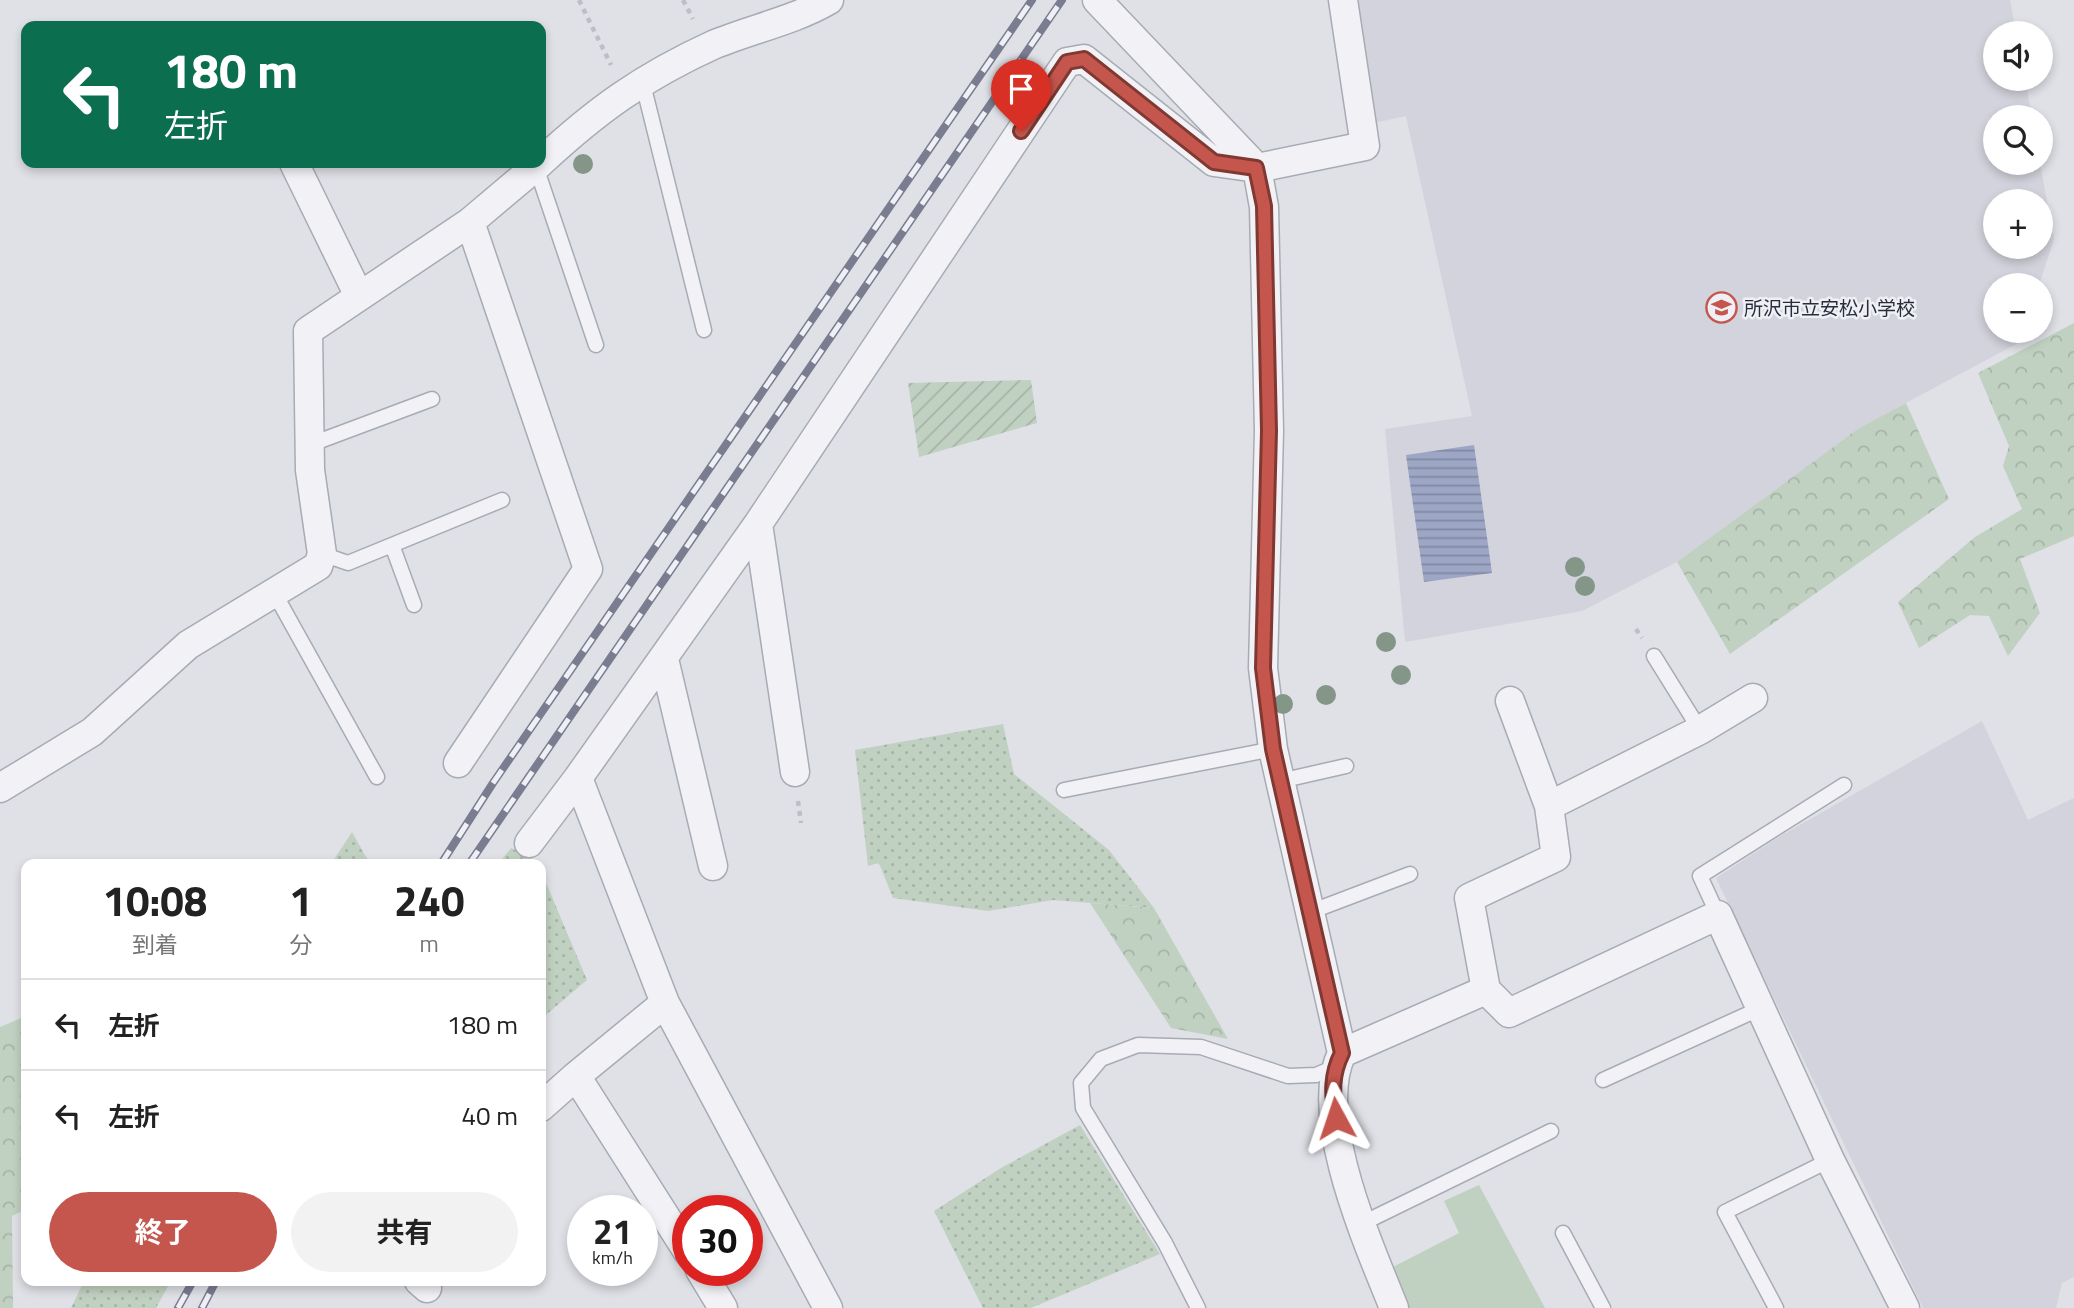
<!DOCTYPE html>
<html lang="ja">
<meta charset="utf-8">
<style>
body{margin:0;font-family:"Titillium Web","Noto Sans JP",sans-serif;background:#f2f2f2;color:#222;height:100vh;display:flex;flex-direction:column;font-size:26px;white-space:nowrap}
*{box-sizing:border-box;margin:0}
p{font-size:23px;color:#767676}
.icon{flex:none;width:38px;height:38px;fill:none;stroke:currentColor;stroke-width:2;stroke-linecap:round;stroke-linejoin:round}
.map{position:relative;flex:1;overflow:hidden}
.details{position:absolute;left:21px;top:859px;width:525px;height:427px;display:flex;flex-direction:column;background:#fff;border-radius:14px;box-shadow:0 4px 10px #0003}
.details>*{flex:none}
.top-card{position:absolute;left:21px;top:21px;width:525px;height:147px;border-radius:14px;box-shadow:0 4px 10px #0003;background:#0b6e4f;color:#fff;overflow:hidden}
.buttons{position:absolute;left:1983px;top:21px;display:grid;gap:14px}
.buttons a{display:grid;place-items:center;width:70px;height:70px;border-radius:50%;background:#fff;box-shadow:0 4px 10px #0003;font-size:35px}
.speed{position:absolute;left:567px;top:1195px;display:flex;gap:14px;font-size:35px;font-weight:700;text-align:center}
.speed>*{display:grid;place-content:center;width:91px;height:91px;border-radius:50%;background:#fff;box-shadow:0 4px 10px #0003;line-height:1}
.speed small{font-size:18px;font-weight:400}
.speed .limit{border:10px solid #d22;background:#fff;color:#111}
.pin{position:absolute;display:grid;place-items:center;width:60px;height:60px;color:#fff;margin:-72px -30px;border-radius:50% 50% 50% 0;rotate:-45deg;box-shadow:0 0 7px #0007}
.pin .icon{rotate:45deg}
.me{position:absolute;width:77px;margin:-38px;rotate:355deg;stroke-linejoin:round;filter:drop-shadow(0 0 5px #0008)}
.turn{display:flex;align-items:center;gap:24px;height:147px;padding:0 28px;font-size:32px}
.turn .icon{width:91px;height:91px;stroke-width:2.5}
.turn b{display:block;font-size:49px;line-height:60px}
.eta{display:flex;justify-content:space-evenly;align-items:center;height:119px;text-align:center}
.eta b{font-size:42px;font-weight:700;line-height:49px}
.primary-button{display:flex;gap:14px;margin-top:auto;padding:14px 28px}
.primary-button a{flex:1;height:80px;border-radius:42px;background:#c4564d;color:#fff;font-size:28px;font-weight:700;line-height:80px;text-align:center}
.primary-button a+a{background:#f2f2f2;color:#222}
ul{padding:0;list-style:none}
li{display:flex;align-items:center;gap:21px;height:91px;padding:0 28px;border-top:2px solid #e0e0e0}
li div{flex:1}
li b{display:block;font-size:26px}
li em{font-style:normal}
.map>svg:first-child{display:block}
.built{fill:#d2d3dc;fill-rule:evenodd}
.grass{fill:url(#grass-dots)}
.forest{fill:url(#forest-crowns)}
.garden{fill:url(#garden-furrows)}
.pitch{fill:#c1d1c1}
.water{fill:url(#water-rules)}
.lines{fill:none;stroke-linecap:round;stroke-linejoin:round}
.service-casing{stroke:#a8abb4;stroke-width:17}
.minor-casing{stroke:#a8abb4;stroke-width:31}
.path{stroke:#bebfc6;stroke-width:4.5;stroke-dasharray:5 5;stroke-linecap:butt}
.service{stroke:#f2f2f6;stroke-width:14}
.minor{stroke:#f2f2f6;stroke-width:28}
.rail-casing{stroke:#7a7d90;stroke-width:8}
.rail{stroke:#eff0f5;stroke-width:5;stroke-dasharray:16;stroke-linecap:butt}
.tree{fill:#839687}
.route-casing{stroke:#7f3832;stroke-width:18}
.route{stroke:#c4564d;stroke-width:12}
.labels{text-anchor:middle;stroke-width:5;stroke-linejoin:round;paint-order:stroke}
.poi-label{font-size:19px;fill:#292c3d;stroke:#eff0f5;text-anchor:start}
</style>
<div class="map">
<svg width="2074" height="1308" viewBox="0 0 2074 1308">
<defs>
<pattern id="grass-dots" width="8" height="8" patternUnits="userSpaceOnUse" patternTransform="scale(1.75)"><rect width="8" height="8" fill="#c1d1c1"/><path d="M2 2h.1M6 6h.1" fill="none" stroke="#a6b4a7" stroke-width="1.8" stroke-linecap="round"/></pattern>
<pattern id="forest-crowns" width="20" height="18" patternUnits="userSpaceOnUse" patternTransform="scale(1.75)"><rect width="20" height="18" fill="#c1d1c1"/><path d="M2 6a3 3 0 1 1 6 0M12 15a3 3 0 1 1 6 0" fill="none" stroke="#a6b4a7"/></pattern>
<pattern id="garden-furrows" width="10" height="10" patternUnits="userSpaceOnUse" patternTransform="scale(1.75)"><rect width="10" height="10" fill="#c1d1c1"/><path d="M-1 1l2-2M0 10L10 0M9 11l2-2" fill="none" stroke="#a6b4a7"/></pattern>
<pattern id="water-rules" width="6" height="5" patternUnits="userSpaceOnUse" patternTransform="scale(1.75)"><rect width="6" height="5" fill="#9da7c5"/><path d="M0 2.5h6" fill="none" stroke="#8088a1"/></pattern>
</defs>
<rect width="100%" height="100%" fill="#dfe1e7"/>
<!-- built -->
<path class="built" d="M 1358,0 L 2010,0 L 2016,33 L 1995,33 L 1995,79 L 2025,79 L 2032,117 L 1995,117 L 1995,163 L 2040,163 L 2054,239 L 2039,285 L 1995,285 L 1995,331 L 2024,331 L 2020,342 L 1859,428 L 1677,562 L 1582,611 L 1405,642 L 1385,429 L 1472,416 L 1406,116 L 1374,123 ZM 1995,201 L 2040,201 L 2040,247 L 1995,247 Z
M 1982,721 L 2028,820 L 2074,798 L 2074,1277 L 2062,1283 L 2056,1308 L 1923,1308 L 1716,878 L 1777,838 Z"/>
<!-- grass -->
<path class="grass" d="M 1003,724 L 1014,774 L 1109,850 L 1154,908 L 1053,900 L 988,911 L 893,898 L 879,863 L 868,866 L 855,750 Z
M 352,832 L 370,864 L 331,864 Z
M 511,848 L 536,860 L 538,864 L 498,864 Z
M 541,871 L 587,980 L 541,1019 Z
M 1080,1125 L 1160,1254 L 1031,1308 L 983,1308 L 934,1211 L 1001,1168 Z
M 84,1281 L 171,1281 L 156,1308 L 71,1308 Z"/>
<!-- forest -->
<path class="forest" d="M 2074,323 L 2074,536 L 2020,559 L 2040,613 L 2008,656 L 1989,616 L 1970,615 L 1919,648 L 1898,602 L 1975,537 L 2022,509 L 2003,466 L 2009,446 L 1978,373 Z
M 1906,403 L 1949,499 L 1730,654 L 1677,562 L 1859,428 Z
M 1090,903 L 1154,908 L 1228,1039 L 1171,1028 Z
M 26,1016 L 26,1209 L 12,1216 L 13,1308 L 0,1308 L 0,1027 Z"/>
<!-- garden -->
<path class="garden" d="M 1031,380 L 1037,423 L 919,457 L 908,383 Z"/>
<!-- pitch -->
<path class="pitch" d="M 1479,1185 L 1545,1308 L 1409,1308 L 1393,1267 L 1459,1233 L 1444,1201 Z"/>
<!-- water -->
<path class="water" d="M 1474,445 L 1492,573 L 1424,582 L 1406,455 Z"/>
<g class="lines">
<defs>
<path id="service" d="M 642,80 L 704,330
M 536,167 L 596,345
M 309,445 L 432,399
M 392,545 L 414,605
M 322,554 L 348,563 L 502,500
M 275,594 L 377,777
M 1654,656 L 1700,730
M 1280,781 L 1346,766
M 1064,790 L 1273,749
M 1310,912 L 1410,874
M 1718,915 L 1700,876 L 1844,785
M 1603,1080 L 1761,1008
M 1361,1224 L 1551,1131
M 1563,1233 L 1603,1308
M 1198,1308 L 1165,1243 L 1083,1108 L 1081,1083 L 1101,1059 L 1138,1045 L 1201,1047 L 1288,1076 L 1316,1075 L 1335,1067
M 1776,1308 L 1725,1212 L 1830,1160"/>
<path id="minor" d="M 1097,0 L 1257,168 L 1264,207 L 1269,431 L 1263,668 L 1273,749 L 1342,1053 C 1311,1117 1369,1245 1394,1308
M 541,162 C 597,110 643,77 713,45 C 751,29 793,21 829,0
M 294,163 L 359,296
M 758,524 L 795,772
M 664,659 L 713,866
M 458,763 L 588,569 L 470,222
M 0,788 L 92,732 L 188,645 L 318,566 L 322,554 L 310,470 L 308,331 L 470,222 L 540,163
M 1549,806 L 1700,730 L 1753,698
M 529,843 L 578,778
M 1486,990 L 1509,1013 L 1718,915 L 1830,1160 L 1905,1308
M 665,1003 L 576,1076 L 688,1252
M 1342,1053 L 1486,990 L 1469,898 L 1556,857 L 1549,806 L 1510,701
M 541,1107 L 576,1076
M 700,1270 L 723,1308
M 419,1281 L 427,1288
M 828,1308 L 665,1003 L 578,778 L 758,524 L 1067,62 L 1084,59 L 1214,162 L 1257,168 L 1365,146 L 1343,0"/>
</defs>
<!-- service casing -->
<use href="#service" class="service-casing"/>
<!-- minor casing -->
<use href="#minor" class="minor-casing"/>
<!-- path -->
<path class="path" d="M 579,0 L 611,65
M 683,0 L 693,19
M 1636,629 L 1642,638
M 798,801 L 801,823"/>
<!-- service -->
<use href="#service" class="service"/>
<!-- minor -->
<use href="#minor" class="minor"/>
<defs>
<path id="rail" d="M 441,864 L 493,783 L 1032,0
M 469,864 L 1062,0
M 178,1308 L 193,1281
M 202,1308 L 216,1281"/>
</defs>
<!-- rail casing -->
<use href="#rail" class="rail-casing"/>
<!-- rail -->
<use href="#rail" class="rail"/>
</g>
<!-- trees -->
<g class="tree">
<circle cx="583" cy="164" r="10"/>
<circle cx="1575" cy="567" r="10"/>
<circle cx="1585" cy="586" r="10"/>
<circle cx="1386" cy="642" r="10"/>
<circle cx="1401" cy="675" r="10"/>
<circle cx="1326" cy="695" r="10"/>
<circle cx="1283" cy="704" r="10"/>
</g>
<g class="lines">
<defs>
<path id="route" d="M 1021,131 L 1067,62 L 1084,59 L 1214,162 L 1256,168 L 1264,206 L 1269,431 L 1263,668 L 1273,749 L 1342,1053 C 1331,1075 1332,1094 1336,1118"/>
</defs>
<!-- route casing -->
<use href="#route" class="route-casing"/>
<!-- route -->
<use href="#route" class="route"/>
</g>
<!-- icons -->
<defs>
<symbol id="school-ring" viewBox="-11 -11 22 22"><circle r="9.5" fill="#eff0f5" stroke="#c4564d" stroke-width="1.5"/><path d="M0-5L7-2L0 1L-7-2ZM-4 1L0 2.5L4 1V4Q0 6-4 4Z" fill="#c4564d"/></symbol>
</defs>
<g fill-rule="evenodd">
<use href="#school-ring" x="1704" y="290" width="35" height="35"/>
</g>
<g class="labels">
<!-- poi labels -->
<g class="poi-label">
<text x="1744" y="315">所沢市立安松小学校</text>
</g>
</g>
</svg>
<div class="buttons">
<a><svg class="icon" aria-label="sound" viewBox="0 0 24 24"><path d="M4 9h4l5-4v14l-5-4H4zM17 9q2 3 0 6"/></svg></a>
<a><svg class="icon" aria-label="search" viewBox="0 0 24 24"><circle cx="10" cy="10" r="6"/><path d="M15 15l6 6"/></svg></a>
<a>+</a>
<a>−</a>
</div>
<div class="speed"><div>21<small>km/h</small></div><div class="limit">30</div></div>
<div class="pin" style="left:1021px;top:131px;background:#d93025"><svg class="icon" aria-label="arrive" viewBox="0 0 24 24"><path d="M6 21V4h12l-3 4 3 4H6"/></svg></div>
<svg class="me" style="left:1336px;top:1118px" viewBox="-20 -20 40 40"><path d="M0-17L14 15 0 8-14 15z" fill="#c4564d" stroke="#fff" stroke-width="4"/></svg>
<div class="top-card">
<div class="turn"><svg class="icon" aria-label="left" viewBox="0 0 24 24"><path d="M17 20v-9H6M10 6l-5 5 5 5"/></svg><div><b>180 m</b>左折</div></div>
</div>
<section class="details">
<div class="eta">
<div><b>10:08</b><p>到着</p></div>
<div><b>1</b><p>分</p></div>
<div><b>240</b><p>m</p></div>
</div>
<ul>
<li><svg class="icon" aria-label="left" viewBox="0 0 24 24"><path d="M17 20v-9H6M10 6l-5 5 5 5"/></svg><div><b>左折</b></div><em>180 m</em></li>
<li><svg class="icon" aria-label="left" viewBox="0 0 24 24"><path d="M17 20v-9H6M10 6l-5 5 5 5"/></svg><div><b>左折</b></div><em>40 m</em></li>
</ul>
<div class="primary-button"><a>終了</a><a>共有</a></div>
</section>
</div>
